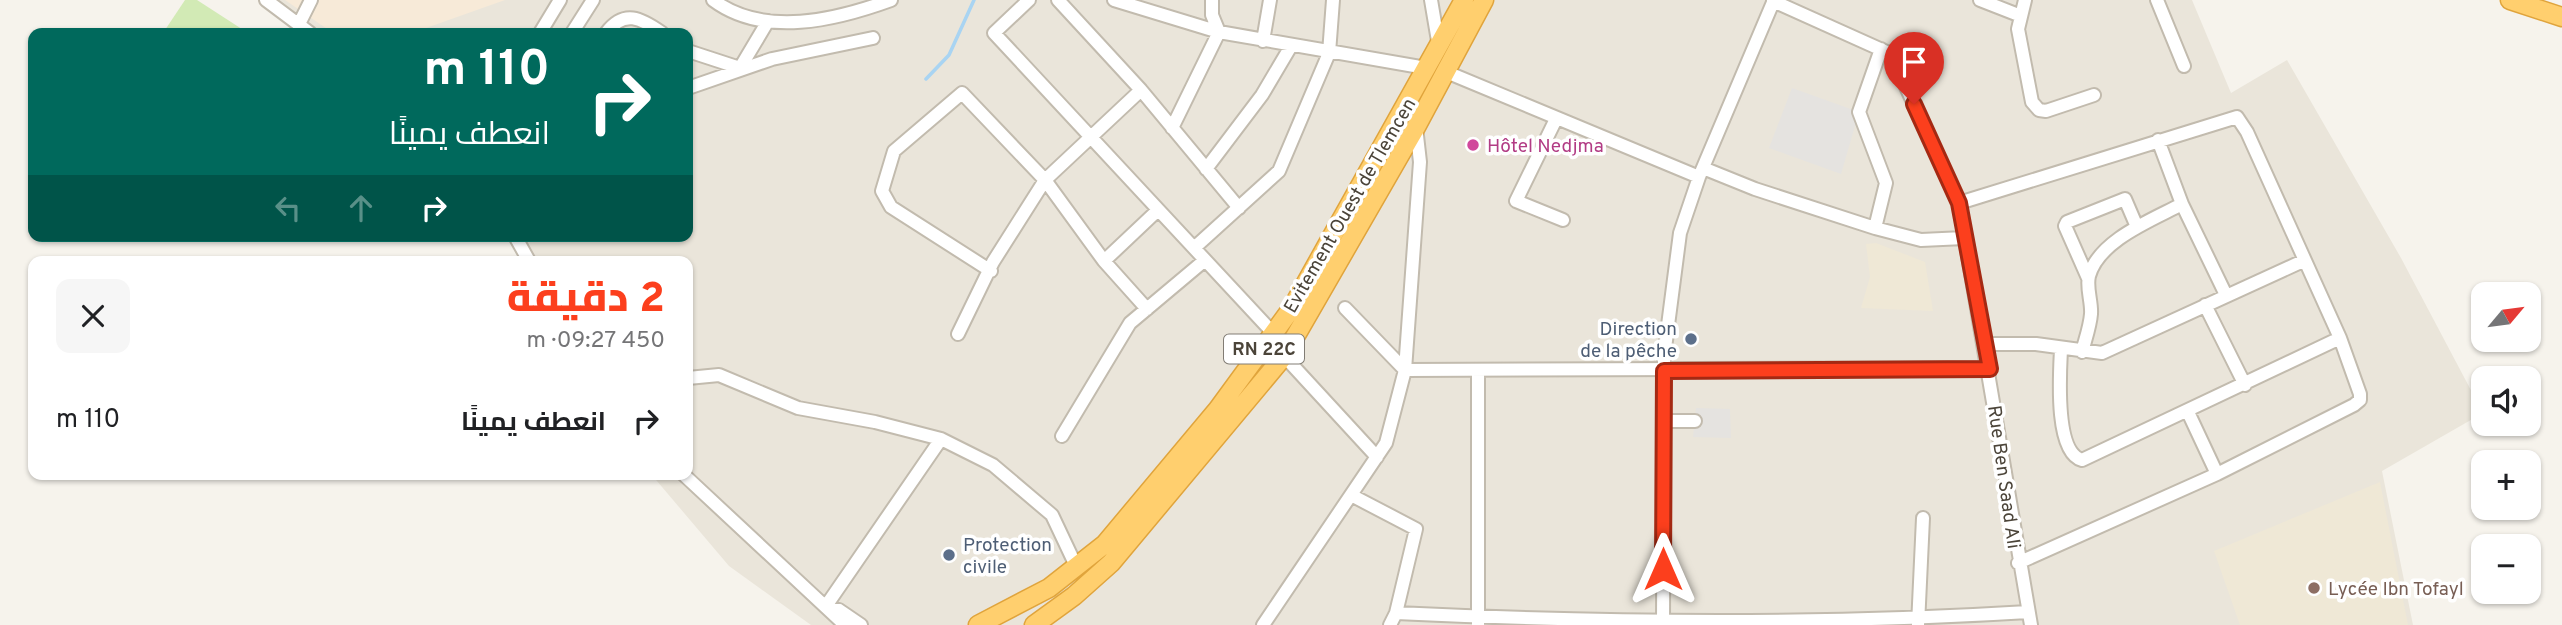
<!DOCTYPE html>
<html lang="ar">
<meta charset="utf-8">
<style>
body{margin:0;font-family:Overpass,Cairo,sans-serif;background:#f6f6f6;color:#202124;direction:rtl;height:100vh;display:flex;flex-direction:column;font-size:26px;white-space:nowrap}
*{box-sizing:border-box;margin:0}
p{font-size:23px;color:#757577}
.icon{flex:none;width:38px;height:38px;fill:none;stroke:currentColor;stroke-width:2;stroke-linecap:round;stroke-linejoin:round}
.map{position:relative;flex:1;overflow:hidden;direction:ltr}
.panel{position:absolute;left:28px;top:256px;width:665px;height:224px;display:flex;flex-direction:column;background:#fff;border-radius:14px;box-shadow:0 2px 5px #0004;direction:rtl}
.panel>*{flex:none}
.top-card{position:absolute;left:28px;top:28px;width:665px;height:214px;border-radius:14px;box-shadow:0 2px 5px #0004;direction:rtl;background:#00695c;color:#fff;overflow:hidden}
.needle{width:46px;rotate:61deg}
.fabs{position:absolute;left:2471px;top:282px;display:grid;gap:14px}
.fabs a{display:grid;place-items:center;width:70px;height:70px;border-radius:14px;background:#fff;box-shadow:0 2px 5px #0004;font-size:35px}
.pin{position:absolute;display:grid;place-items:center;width:60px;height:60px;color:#fff;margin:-72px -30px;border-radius:50% 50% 50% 0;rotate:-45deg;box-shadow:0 0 7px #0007}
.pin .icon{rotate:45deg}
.me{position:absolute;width:77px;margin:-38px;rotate:0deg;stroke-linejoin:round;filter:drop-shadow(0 0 5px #0008)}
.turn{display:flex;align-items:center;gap:24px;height:147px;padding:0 28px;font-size:32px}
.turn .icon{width:91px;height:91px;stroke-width:2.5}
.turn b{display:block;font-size:49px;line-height:60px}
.lanes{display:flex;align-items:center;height:66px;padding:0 28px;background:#0003;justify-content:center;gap:35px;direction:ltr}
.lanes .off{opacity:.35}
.round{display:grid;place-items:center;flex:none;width:74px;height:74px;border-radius:14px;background:#f6f6f6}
.overview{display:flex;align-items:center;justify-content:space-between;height:119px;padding:0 28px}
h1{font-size:42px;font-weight:800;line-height:52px;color:#fc3f1d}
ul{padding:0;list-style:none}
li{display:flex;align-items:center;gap:21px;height:91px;padding:0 28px}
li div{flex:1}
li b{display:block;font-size:26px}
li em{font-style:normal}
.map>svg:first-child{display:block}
.residential{fill:#eae5da}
.commercial{fill:#f7ead8}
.education{fill:#efe8d6}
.green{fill:#d2eab5}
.parking{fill:#e5e3e0}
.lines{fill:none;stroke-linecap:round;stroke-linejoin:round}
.stream{stroke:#a9d4f2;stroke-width:3.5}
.minor-casing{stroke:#c2bbae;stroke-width:16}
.highway-casing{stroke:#e0a43c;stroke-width:21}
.minor{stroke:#fff;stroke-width:12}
.highway{stroke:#ffcf6e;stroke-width:18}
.route-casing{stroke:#a42913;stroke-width:18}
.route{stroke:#fc3f1d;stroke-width:12}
.hotel-dot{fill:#d1479c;stroke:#fff;stroke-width:2.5}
.service-dot{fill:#5c6f8a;stroke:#fff;stroke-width:2.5}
.education-dot{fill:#8d6e63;stroke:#fff;stroke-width:2.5}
.labels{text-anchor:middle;stroke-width:7;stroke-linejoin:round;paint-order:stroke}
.shield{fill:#fff;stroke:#817c74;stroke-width:2}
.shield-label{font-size:18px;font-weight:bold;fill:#4b4439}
.hotel-label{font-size:19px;fill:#b23c85;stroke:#fff;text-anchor:start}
.street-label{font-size:19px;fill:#4b4439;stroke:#fff}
.service-label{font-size:19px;fill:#4e5e75;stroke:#fff;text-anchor:end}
.education-label{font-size:19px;fill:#785e54;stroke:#fff;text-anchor:start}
</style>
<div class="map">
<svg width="2562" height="625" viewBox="0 0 2562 625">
<rect width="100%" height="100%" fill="#f6f3ec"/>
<!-- residential -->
<path class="residential" d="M 274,0 L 2192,0 L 2231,93 L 2287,60 L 2401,258 L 2483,413 L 2382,471 L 2413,625 L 811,625 L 729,566 L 651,474 L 688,474 L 688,261 L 520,261 L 508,236 L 688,236 L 688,33 L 318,33 Z"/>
<!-- commercial -->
<path class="commercial" d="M 285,0 L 505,0 L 412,33 L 333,33 Z"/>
<!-- education -->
<path class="education" d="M 1876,243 L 1925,262 L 1933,311 L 1861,308 L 1870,277 L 1866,244 Z
M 2380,482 L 2408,625 L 2240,625 L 2214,551 Z"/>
<!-- green -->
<path class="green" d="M 185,0 L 197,0 L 248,33 L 163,33 Z"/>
<!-- parking -->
<path class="parking" d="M 1792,88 L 1859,112 L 1841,174 L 1769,148 Z
M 1696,408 L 1730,409 L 1731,438 L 1693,437 Z"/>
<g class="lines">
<!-- stream -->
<path class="stream" d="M 926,79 L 949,55 L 974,0"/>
<defs>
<path id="minor" d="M 266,0 L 310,33
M 713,0 C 764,38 836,20 891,0
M 1029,0 L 994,33 L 1274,334
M 1058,0 L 1141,90 L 1239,208
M 1114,0 L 1219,32 L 1426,68
M 1431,0 L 1439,47
M 1980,0 L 2021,16
M 2025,0 L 2018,29 L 2032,102 L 2039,110 L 2046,111 L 2094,95
M 2157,0 L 2184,66
M 1773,1 L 1891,54 L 1959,203 L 2031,625
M 299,24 L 311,0
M 540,33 L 560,0
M 572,33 L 593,0
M 606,33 C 624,9 641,18 662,33
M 1263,41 L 1270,0
M 1881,49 L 1859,112 L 1886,183 L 1875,228 L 1921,240 L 1964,238
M 688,51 L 740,68 L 768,21
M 1444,71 L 1699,177
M 688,88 L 772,59 L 873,38
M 1556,119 L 1516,201 L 1563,220
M 1416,127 L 1420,162 L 1405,370 L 1990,368
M 1172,128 L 1219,32 L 1212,15 L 1212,0
M 2158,140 L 2182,204 L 2226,295
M 1703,168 L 1755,189 L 1875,228
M 1206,169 L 1262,95 L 1291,46
M 1959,203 L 2237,117 L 2247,132 L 2340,338 L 2360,394 L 2360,400 L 2354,405 L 2217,474 L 2018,563
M 515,236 L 529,261
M 1194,248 L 1279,171 L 1329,53 L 1333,0
M 1104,261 L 1158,210
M 991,271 L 891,207 L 882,191 L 894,151 L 962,93 L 1045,180 L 1104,261 L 1147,309
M 2088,278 L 2065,226 L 2067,222 L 2125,199 L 2137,227
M 2205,305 L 2245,385
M 958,334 L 993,262 L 1045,180 L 1141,90
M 1984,344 L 2036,344 L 2102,353 L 2303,261
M 2061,349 C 2060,372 2054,452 2082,460 L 2340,338
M 2082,352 C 2085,340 2090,327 2091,314 C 2092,302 2086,288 2089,276 C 2099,240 2152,220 2182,204
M 1284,356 L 1377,457
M 688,378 L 719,375 L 798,408 L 875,422 L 941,439 L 993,465 L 1052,515 L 1077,568
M 2188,412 L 2217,474
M 1664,421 L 1695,421
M 1062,436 L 1130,323 L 1205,260
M 683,474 L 845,625
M 1351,495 L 1416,529 L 1396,613
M 826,606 L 941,439
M 829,608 L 839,610 L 861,625
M 1263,625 L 1386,443 L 1405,370 L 1345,308
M 1390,625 L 1396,613 C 1605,623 1819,625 2028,612
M 1478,625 L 1478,370
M 1663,625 L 1664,356 L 1680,233 L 1699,177 L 1774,0
M 1918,625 L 1923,518"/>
<path id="highway" d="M 2510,0 L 2562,17
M 978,625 L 1049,588 L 1105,544 L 1218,409 L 1292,308 L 1464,0
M 1034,625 L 1074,596 L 1111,563 L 1284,356 L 1416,127 L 1484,0"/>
</defs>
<!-- minor casing -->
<use href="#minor" class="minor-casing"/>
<!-- highway casing -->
<use href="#highway" class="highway-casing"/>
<!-- minor -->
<use href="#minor" class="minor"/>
<!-- highway -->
<use href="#highway" class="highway"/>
</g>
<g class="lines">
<defs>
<path id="route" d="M 1663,569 L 1664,371 L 1990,369 L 1959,203 L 1914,104"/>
</defs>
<!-- route casing -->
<use href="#route" class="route-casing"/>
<!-- route -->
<use href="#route" class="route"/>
</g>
<!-- markers -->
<circle class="hotel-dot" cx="1473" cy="145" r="7"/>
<g class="service-dot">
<circle cx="1691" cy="339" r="7"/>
<circle cx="949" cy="555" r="7"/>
</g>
<circle class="education-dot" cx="2314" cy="588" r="7"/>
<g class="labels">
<!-- shield labels -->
<rect class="shield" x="1224" y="334.5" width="80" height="29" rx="5"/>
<g class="shield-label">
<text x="1264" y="355">RN 22C</text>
</g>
<!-- hotel labels -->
<g class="hotel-label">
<text x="1487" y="152">Hôtel Nedjma</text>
</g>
<!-- street labels -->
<g class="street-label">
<text transform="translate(1349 205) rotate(-60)" y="7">Evitement Ouest de Tlemcen</text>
<text transform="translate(2005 477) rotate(82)" y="7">Rue Ben Saad Ali</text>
</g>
<!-- service labels -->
<g class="service-label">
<text x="1677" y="335">Direction<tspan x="1677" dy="22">de la pêche</tspan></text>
<text x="963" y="551" text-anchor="start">Protection<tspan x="963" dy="22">civile</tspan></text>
</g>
<!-- education labels -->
<g class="education-label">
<text x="2328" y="595">Lycée Ibn Tofayl</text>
</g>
</g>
</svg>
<div class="fabs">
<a><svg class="needle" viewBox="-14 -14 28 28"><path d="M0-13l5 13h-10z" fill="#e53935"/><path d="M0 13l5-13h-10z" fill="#757577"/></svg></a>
<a><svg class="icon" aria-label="sound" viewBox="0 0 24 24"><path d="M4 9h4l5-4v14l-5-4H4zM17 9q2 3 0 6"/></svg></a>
<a>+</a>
<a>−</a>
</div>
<div class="pin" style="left:1914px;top:104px;background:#d93025"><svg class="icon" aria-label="arrive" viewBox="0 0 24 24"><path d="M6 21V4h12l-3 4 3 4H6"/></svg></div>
<svg class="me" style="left:1663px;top:569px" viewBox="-20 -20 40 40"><path d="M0-17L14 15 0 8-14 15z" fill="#fc3f1d" stroke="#fff" stroke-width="4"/></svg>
<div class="top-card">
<div class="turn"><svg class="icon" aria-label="right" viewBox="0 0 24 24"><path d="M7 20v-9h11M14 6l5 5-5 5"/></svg><div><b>110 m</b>انعطف يمينًا</div></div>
<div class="lanes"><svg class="icon off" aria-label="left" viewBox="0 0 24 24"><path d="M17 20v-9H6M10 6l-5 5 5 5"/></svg><svg class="icon off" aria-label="ahead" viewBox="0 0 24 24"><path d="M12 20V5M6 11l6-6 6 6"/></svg><svg class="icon" aria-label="right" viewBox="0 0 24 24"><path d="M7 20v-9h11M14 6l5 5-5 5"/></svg></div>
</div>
<section class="panel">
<div class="overview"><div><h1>2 دقيقة</h1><p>450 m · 09:27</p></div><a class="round"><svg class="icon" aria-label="close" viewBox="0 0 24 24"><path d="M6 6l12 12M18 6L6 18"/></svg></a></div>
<ul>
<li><svg class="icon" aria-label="right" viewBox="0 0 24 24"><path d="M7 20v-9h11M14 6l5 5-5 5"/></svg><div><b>انعطف يمينًا</b></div><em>110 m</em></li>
</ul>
</section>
</div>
